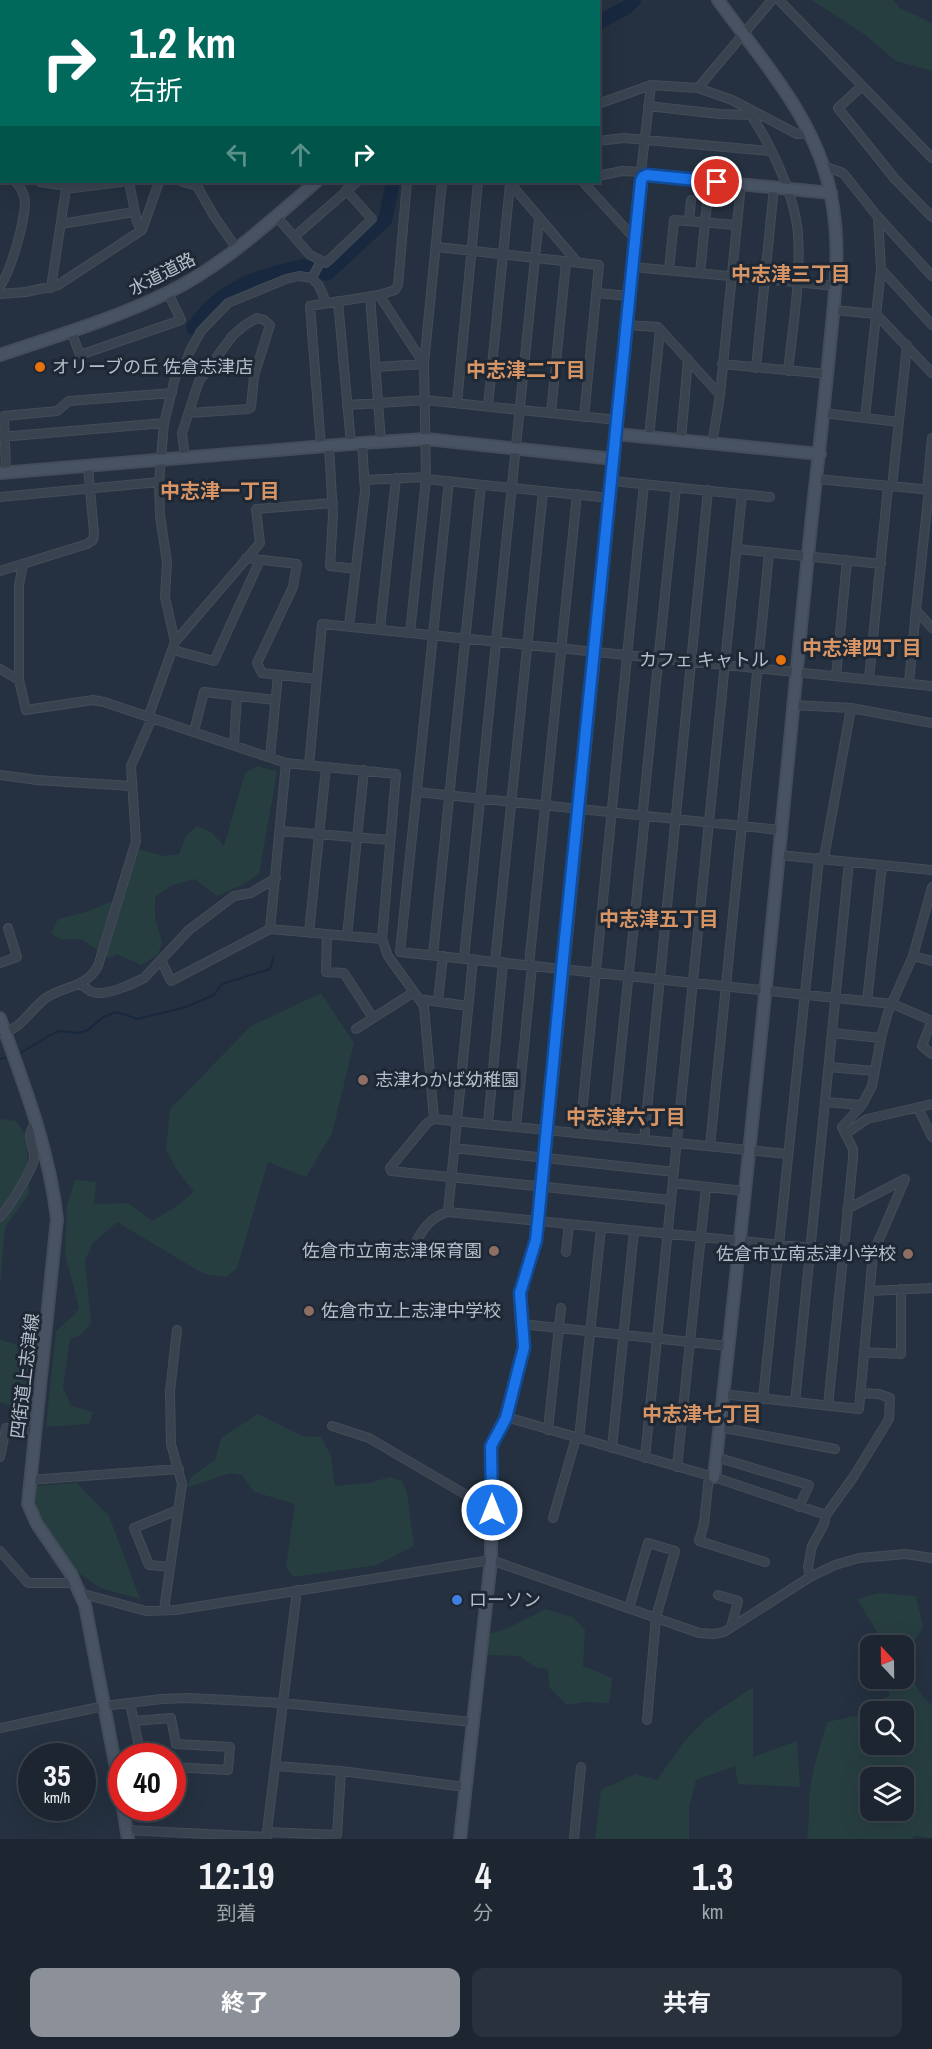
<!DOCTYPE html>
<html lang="ja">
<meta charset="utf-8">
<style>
body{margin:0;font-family:"Archivo Narrow","Noto Sans JP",sans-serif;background:#29313c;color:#f1f3f6;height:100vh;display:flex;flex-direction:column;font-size:22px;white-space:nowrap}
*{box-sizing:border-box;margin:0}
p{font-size:20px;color:#a0a5ab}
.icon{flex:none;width:33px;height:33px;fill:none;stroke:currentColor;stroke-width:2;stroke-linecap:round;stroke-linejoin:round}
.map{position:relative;height:1839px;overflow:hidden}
.drawer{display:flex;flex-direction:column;background:#1c2530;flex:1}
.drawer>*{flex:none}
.banner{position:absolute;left:0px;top:0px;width:600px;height:183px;box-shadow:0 6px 24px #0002,0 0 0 2px #3a424c;background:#00695c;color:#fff;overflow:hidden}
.needle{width:39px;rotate:338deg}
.controls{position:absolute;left:860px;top:1635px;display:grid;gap:12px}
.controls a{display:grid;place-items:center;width:54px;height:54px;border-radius:12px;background:#1c2530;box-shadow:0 6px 24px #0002,0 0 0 2px #3a424c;font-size:30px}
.speed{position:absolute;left:18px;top:1743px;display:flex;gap:12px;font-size:30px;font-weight:700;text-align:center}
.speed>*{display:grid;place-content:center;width:78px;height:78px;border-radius:50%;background:#1c2530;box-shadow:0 6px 24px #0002,0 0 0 2px #3a424c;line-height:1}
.speed small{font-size:15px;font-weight:400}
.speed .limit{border:9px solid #d22;background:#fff;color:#111}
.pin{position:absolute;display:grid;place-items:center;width:51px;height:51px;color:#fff;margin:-26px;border:3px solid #fff;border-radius:50%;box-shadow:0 2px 6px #0007}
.me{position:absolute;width:66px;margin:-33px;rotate:0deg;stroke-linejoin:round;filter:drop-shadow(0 0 4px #0008)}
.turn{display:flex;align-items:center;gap:21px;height:126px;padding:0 30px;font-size:27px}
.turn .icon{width:78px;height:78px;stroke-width:2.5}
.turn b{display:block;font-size:42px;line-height:51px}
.lanes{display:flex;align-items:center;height:57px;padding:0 30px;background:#0003;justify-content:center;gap:30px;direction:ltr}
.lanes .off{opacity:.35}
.eta{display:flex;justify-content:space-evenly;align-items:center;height:102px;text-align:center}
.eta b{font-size:36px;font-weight:700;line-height:42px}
.cta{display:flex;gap:12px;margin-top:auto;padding:12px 30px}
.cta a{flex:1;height:69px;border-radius:12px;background:#8c9099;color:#fff;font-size:24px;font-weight:700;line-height:69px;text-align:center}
.cta a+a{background:#29313c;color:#f1f3f6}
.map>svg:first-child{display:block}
.green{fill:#273e41;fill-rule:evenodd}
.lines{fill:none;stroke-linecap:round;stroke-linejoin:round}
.stream{stroke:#18283f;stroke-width:2}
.river{stroke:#18283f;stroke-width:14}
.street-casing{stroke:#434c59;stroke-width:10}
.secondary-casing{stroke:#434c59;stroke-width:14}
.street{stroke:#394350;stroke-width:8}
.secondary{stroke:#475263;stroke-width:10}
.route-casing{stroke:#114b97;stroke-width:15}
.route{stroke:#1a73e8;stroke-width:10}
.food-dot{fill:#e8710a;stroke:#1e2835;stroke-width:2}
.education-dot{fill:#8d6e63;stroke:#1e2835;stroke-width:2}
.shop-dot{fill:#3f7fe0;stroke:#1e2835;stroke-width:2}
.labels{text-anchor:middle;stroke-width:6;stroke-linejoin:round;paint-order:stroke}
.street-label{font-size:18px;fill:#b6becb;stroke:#1e2835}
.poi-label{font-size:18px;fill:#b6becb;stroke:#1e2835;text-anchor:start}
.neighbourhood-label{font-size:20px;font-weight:bold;fill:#d79565;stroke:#1e2835}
</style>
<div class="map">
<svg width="932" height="1839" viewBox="0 0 932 1839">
<rect width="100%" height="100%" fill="#253140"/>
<!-- green -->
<path class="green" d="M 812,0 L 893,0 L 900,8 L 932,23 L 932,71 L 896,61 L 864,34 Z
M 258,766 L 277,772 L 259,874 L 242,885 L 217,896 L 195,879 L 172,885 L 155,897 L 155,917 L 162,942 L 158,955 L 141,965 L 117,954 L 109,958 L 81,939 L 60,939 L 51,933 L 58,919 L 86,912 L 124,896 L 138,849 L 164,856 L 179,854 L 186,836 L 197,826 L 211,832 L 224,846 L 245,773 Z
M 321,993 L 354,1043 L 332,1133 L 306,1177 L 268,1162 L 237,1268 L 226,1277 L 204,1274 L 117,1222 L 93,1243 L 85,1260 L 91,1323 L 82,1334 L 70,1339 L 63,1387 L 71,1406 L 93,1412 L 89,1424 L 46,1427 L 56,1331 L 75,1314 L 79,1308 L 65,1253 L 67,1205 L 75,1180 L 96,1182 L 94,1204 L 128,1203 L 152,1221 L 174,1208 L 194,1192 L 177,1170 L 166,1149 L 170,1109 L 251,1026 Z
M 0,1119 L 16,1121 L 27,1137 L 29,1194 L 5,1227 L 0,1288 Z
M 0,1340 L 31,1348 L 23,1410 L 0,1402 Z
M 258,1414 L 302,1436 L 321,1437 L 331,1456 L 335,1486 L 369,1483 L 390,1477 L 402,1481 L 407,1493 L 414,1546 L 377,1565 L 293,1577 L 286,1567 L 295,1504 L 254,1492 L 242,1475 L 230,1473 L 186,1488 L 191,1477 L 215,1460 L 221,1438 Z
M 77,1483 L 109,1516 L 140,1599 L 100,1588 L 73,1569 L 36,1508 L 36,1486 Z
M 879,1593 L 916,1596 L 923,1627 L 907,1652 C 910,1672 915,1693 932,1705 L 932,1838 L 914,1836 L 913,1839 L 807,1839 C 809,1826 809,1814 809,1801 C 810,1775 820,1747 827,1722 L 870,1713 L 870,1744 L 903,1744 L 903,1712 L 879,1711 L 885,1702 L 885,1697 L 889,1697 L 889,1679 L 903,1678 L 903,1646 L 883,1645 L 880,1637 L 857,1599 ZM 870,1778 L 903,1778 L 903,1810 L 870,1810 Z
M 545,1609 L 573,1617 L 585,1630 L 583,1666 L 612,1678 L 609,1703 L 586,1702 L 567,1705 L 549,1687 L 548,1669 L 535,1667 L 520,1656 L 487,1655 L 488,1634 L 506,1629 Z
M 753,1687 L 753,1757 L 797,1741 L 800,1787 L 738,1784 L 735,1766 L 696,1780 L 689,1808 L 689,1839 L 595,1839 L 601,1790 L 636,1774 L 657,1780 L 684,1742 L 706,1719 Z"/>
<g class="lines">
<!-- stream -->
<path class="stream" d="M 17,1055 L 54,1033 L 60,1031 L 79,1033 L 88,1030 L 103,1017 L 117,1012 L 137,1019 L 183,1008 L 214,995 L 222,984 L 270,969 L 274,956
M 0,1059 L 9,1057"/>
<!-- river -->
<path class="river" d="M 598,23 L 627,7 L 634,0
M 193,328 C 221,286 260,275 308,265 L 320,272 L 327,274 L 385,220 L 393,182"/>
<defs>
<path id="street" d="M 779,0 L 932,158
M 862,86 L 838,108 L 895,179 L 932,217
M 698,88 L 772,0
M 598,104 L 651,85 L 698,88 L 732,100 L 797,134 L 810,133
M 648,106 L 719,114 L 751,115
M 750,109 L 751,115 C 772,147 795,196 798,234 C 801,279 793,326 788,371
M 598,141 L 624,138 L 770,151
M 824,166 L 843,173 L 878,217 L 932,276
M 0,168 L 2,169
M 598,176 L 622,171 L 641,172
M 643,177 L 641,172 L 651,85
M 40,182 L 67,186
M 129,182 L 137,222 L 142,230
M 183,182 L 197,186 L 214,216 L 237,249
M 509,182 L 578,263
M 583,182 L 635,239
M 66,189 L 121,182
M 276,216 L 310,255 L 326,263 L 372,219 L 346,190
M 689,221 L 691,200
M 61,224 L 134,212
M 294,237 L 357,182
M 437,247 L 599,265 L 584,417
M 321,261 L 312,278 L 319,286 L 326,302
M 633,267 L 836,286
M 881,269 L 932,325
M 669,270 L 674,220 L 737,225
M 700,273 L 707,203
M 0,286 C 12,269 24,223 25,203 C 25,194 21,188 16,182
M 51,288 L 67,182
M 596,293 L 630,296
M 0,294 L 26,292 L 58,285 L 142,230 L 159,182
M 379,295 L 395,290 L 398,285 L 407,182
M 370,296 L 381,441
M 338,301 L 351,444
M 834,310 L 876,314 L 932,373
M 627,325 L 658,327 L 720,395
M 71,331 L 80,355 L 181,320 L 168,293
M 722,364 L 827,374
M 756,368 L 774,187
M 457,403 L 478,182
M 347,405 L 425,400 L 617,420
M 488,406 L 510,184
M 551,413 L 566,262
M 823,413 L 899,422
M 865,418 L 881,269 L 878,217
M 1,437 L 164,423
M 649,437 L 660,330
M 681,440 L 688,359
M 712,444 L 720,395 L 741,184
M 329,446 L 333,515 L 330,566 L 356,569
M 321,447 L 310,306 L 379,295 L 424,364 L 376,367
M 185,458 L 182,433 L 199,381 L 233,335 L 245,325 L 257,318 L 264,320 L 270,325 L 254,376 L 251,407 L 248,409 L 190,413
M 6,472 L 4,416 L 57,411 L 69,401 L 172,393
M 426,479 L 610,498
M 817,479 L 932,490
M 364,480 L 426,477
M 449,481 L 400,952 L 893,1004 L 932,1021
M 612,481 L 770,497
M 892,487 L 907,345
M 927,490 L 932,438
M 929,490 L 916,610 L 932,628
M 0,497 L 159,482
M 737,549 L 881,564
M 246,558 L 297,564 L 293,587 L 257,663 L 262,673 L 317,679
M 23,564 L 19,585 L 19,680 L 26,710 L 93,700 L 104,702 L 286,763 L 396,774 L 382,939 L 388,956 L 424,1006 L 434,1119
M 0,571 L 87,544 L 93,540 L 94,533 L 88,466
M 349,626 L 365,491 L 362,443
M 380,629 L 396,478
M 410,633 L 426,479 L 424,364 L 442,182
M 175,642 L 165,597 L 167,562 L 160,516 L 159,482 L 164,423 L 176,374 L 184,366 L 190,351 L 201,331 L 228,303 L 286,279 L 299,276 L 312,278
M 173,650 L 214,661 L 260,560
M 0,669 L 19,680
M 836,676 L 847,560
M 869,679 L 888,486
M 909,683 L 916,610
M 792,705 L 851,708 L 932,723
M 149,715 L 175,642 L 260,543 L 256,509 L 333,503
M 194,731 L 204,692 L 275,700
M 234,744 L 237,696
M 270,757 L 278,675
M 286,763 L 270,929 L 382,939
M 309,765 L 322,624 L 932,686
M 0,775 L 37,780 L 131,786
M 417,792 L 780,830
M 280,831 L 390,840
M 779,855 L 932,870
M 824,858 L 851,708
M 309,933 L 326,767
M 327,934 L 326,972 L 344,973 L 373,1018
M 347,936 L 364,770
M 433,955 L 481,485
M 913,956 L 932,961
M 464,958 L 539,219
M 161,960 L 171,981 L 270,929
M 495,962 L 543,491
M 0,963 L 17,957 L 8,928
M 529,965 L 577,494
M 80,984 C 83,986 88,990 92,992 C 104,997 133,984 144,978 L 189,930 L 234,896 L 251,893 L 276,878
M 419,999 L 468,1006
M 438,1001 L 443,956
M 867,1001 L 882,865
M 932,1020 L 922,1046 L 932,1054
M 356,1029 L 414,992
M 1,1032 C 21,1031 31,1008 46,998 C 65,985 85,989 98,966 L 136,841 L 131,766 L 152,718
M 832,1033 L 881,1038
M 829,1067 L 874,1071
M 826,1102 L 861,1105
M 918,1108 L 932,1137
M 488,1124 L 503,962
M 516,1127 L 532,966
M 580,1133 L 644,484
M 845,1134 L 867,1119 L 932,1104
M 612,1136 L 645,816 L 643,810 L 676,487
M 644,1140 L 708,490
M 710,1146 L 769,553
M 454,1148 L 674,1172
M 673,1183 L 744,1191
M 671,1200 L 391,1171 L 390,1168 L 427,1123 L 434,1119 L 788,1154
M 448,1212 L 473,959
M 0,1217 C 8,1209 33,1169 34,1159 C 35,1144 23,1135 37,1123
M 566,1252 L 569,1225
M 408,1256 C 419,1237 426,1218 448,1212 L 873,1254
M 870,1291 L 932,1288
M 521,1324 L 728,1346
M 864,1352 L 901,1354 L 901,1289
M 722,1394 L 859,1409 L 873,1254 L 905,1179 L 847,1209
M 763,1399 L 819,858
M 795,1402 L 849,862
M 828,1406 L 853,1159 L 853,1149 L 842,1127 L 862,1105 L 872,1086 L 881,1038 L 888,1012 L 913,956 L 932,887
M 506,1417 L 714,1477 L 826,1515
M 332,1426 L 369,1438 L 492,1510
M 719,1427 L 835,1449
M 548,1430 L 561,1308
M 579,1439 L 601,1228
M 612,1448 L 634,1231
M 0,1457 L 6,1428 L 35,1429
M 716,1457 L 809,1485 L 799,1507
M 645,1458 L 742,494
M 677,1467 L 706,1187
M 709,1476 L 704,1524 L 699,1541 L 765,1562
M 29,1480 L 179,1469
M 553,1518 L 576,1438
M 0,1551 L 28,1583 L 75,1583
M 170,1567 L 149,1565 L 134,1528 L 178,1510
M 810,1577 L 808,1567 L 812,1546 L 824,1524 L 826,1515 L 854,1476 L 889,1419 L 890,1398 L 879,1394 L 860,1393
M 80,1593 L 146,1611 L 176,1610 L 491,1560 L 699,1633 L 714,1634 L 724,1632 L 810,1577 L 835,1565 L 859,1558 L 906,1554 L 932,1558
M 718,1595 L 738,1601 L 731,1627
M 629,1608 L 648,1543 L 675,1551 L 656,1617 L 647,1720
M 164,1610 L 182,1484 L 171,1444 L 170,1391 L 177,1330
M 130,1703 L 141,1756
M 134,1721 L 171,1718 L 176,1744 L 230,1747 L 228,1770 L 172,1767
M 0,1728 L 104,1706 L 162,1699 L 189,1698 L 283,1703 L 472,1722
M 276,1766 L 341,1771 L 465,1787
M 127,1830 L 267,1837
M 267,1832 L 337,1835 L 341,1771
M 266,1839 L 297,1590
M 574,1839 L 581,1767"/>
<path id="secondary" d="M 513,2 L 515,0
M 0,355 C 56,336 114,319 167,293 C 223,266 269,222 316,182
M 616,434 L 820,454
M 0,473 L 362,443 L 426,439 L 614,459
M 0,1018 C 24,1085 49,1148 57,1219 L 28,1504 L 37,1524 L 71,1574 L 85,1605 L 122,1800
M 714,1477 C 748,1177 777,876 806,575 C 813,502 822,429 829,355 C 834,302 842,249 831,196 C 817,120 762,61 718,0
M 123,1808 L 128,1839
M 460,1839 L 491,1560 L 491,1446 L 506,1417 L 524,1347 L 520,1293 L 536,1240 L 538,1221 L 641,181 L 643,177 L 647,175 L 831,193"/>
</defs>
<!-- street casing -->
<use href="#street" class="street-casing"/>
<!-- secondary casing -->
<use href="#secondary" class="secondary-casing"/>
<!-- street -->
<use href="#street" class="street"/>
<!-- secondary -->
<use href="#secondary" class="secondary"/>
</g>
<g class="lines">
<defs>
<path id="route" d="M 492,1510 L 491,1446 L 506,1418 L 524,1347 L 520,1293 L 536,1240 L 538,1221 L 562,969 L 641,181 L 643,177 L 647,175 L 717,182"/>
</defs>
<!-- route casing -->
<use href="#route" class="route-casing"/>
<!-- route -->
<use href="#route" class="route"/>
</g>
<!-- markers -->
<g class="food-dot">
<circle cx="40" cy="367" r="6"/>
<circle cx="781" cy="660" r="6"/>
</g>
<g class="education-dot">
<circle cx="363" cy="1080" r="6"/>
<circle cx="494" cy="1251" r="6"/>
<circle cx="908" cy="1254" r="6"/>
<circle cx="309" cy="1311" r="6"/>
</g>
<circle class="shop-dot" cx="457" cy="1600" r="6"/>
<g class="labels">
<!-- street labels -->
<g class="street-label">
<text transform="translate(162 274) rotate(-27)" y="6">水道道路</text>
<text transform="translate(25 1376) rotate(-83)" y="6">四街道上志津線</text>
</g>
<!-- poi labels -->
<g class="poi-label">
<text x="52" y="373">オリーブの丘 佐倉志津店</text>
<text x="769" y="666" text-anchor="end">カフェ キャトル</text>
<text x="375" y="1086">志津わかば幼稚園</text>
<text x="482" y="1257" text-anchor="end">佐倉市立南志津保育園</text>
<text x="896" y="1260" text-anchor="end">佐倉市立南志津小学校</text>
<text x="321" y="1317">佐倉市立上志津中学校</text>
<text x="469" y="1606">ローソン</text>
</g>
<!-- neighbourhood labels -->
<g class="neighbourhood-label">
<text x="791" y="281">中志津三丁目</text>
<text x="526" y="377">中志津二丁目</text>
<text x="220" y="498">中志津一丁目</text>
<text x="862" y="655">中志津四丁目</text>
<text x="659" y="926">中志津五丁目</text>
<text x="626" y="1124">中志津六丁目</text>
<text x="702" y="1421">中志津七丁目</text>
</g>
</g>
</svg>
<div class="controls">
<a><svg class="needle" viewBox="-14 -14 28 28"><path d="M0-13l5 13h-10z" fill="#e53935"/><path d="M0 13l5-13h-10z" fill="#a0a5ab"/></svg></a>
<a><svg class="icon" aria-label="search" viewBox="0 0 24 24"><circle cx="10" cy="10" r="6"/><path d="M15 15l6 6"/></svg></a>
<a><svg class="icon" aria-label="layers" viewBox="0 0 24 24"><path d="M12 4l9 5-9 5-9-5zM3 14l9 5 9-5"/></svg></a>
</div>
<div class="speed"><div>35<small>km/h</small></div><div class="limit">40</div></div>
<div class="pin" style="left:717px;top:182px;background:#d93025"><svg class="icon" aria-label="arrive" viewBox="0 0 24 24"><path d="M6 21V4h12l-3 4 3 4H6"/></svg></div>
<svg class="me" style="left:492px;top:1510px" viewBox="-20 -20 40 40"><circle r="17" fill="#1a73e8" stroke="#fff" stroke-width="3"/><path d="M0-11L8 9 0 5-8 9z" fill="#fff"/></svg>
<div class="banner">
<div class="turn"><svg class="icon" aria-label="right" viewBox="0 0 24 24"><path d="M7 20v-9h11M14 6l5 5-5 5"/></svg><div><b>1.2 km</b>右折</div></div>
<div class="lanes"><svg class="icon off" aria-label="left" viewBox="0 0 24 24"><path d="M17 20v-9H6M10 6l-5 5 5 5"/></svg><svg class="icon off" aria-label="ahead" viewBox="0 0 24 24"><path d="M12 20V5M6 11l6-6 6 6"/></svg><svg class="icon" aria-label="right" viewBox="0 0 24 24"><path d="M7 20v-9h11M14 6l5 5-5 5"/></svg></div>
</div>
</div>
<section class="drawer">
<div class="eta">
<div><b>12:19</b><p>到着</p></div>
<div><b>4</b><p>分</p></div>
<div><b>1.3</b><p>km</p></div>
</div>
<div class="cta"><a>終了</a><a>共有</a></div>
</section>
